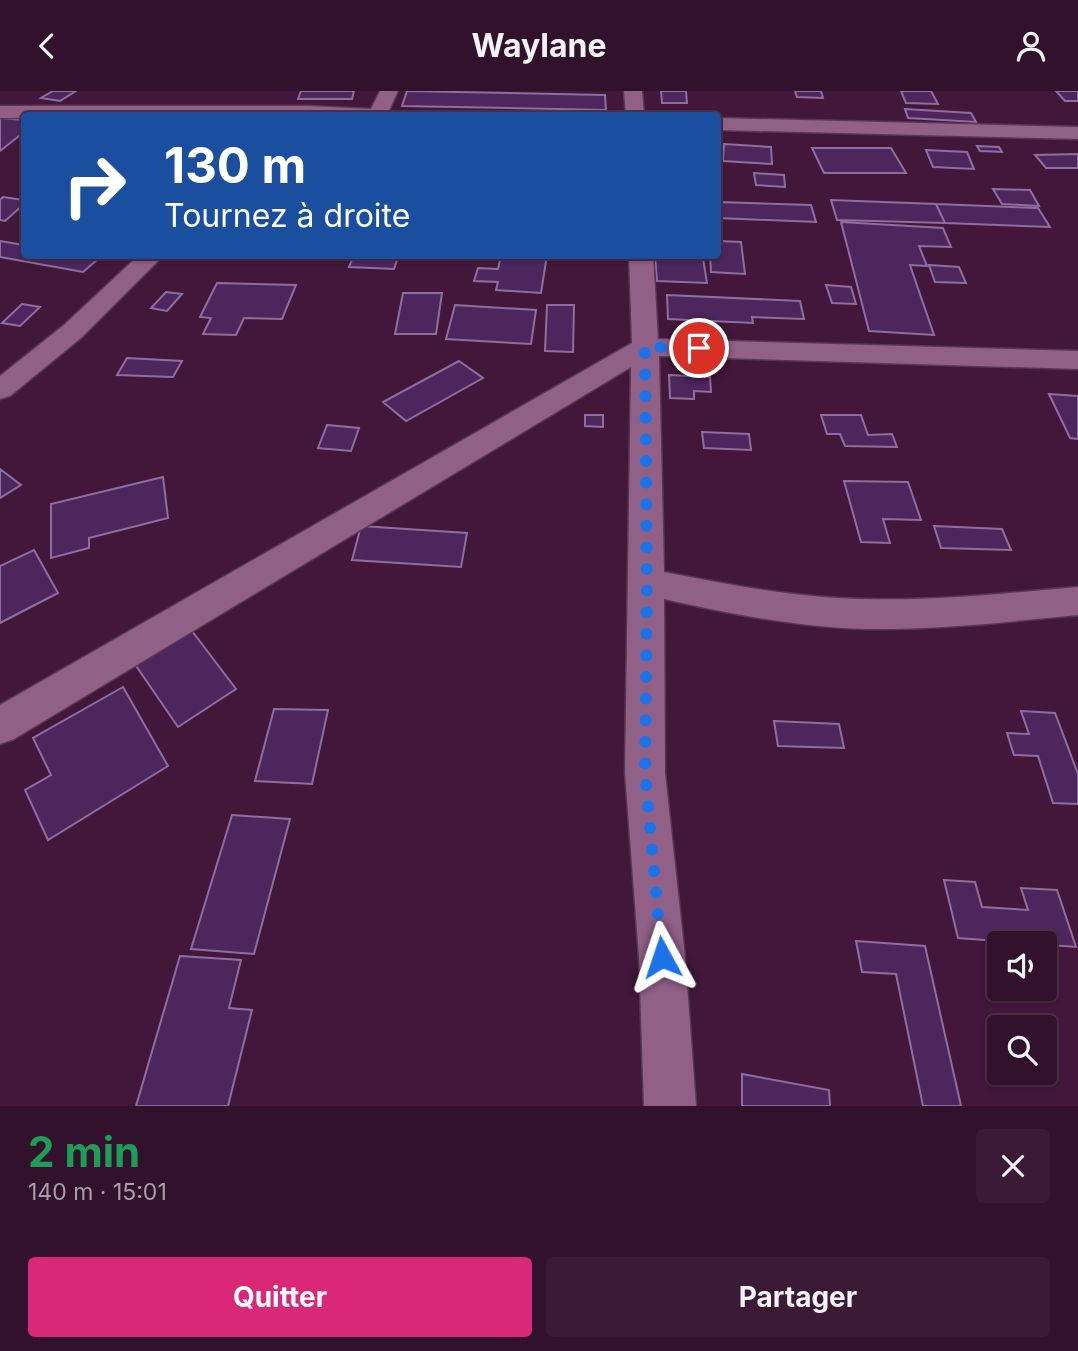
<!DOCTYPE html>
<html lang="fr">
<meta charset="utf-8">
<style>
body{margin:0;font-family:Inter,sans-serif;background:#3a1a34;color:#f1f3f6;height:100vh;display:flex;flex-direction:column;font-size:26px;white-space:nowrap}
*{box-sizing:border-box;margin:0}
p{font-size:23px;color:#a89da9}
.icon{flex:none;width:38px;height:38px;fill:none;stroke:currentColor;stroke-width:2;stroke-linecap:round;stroke-linejoin:round}
.map{position:relative;height:1015px;overflow:hidden}
.drawer{display:flex;flex-direction:column;background:#32112c;flex:1}
.drawer>*{flex:none}
.hud{position:absolute;left:21px;top:21px;width:700px;height:147px;border-radius:7px;box-shadow:0 2px 5px #0004,0 0 0 2px #4d3148;background:#1a4fa0;color:#fff;overflow:hidden}
.fabs{position:absolute;left:987px;top:840px;display:grid;gap:14px}
.fabs a{display:grid;place-items:center;width:70px;height:70px;border-radius:7px;background:#32112c;box-shadow:0 2px 5px #0004,0 0 0 2px #4d3148;font-size:35px}
.pin{position:absolute;display:grid;place-items:center;width:60px;height:60px;color:#fff;margin:-30px;border:4px solid #fff;border-radius:50%;box-shadow:0 2px 7px #0007}
.me{position:absolute;width:77px;margin:-38px;rotate:355deg;stroke-linejoin:round;filter:drop-shadow(0 0 5px #0008)}
.turn{display:flex;align-items:center;gap:24px;height:147px;padding:0 28px;font-size:32px}
.turn .icon{width:91px;height:91px;stroke-width:2.5}
.turn b{display:block;font-size:49px;line-height:60px}
.round{display:grid;place-items:center;flex:none;width:74px;height:74px;border-radius:7px;background:#3a1a34}
.head{display:flex;align-items:center;justify-content:space-between;height:119px;padding:0 28px}
h1{font-size:42px;font-weight:700;line-height:52px;color:#1e9e55}
.action{display:flex;gap:14px;margin-top:auto;padding:14px 28px}
.action a{flex:1;height:80px;border-radius:7px;background:#db2777;color:#fff;font-size:28px;font-weight:700;line-height:80px;text-align:center}
.action a+a{background:#3a1a34;color:#f1f3f6}
header{display:flex;justify-content:space-between;align-items:center;height:91px;padding:0 28px;background:#32112c;font-size:32px;font-weight:700}
.map>svg:first-child{display:block}
.building{fill:#4c265d;stroke:#8f6e9f;stroke-width:2}
.lines{fill:none;stroke-linecap:round;stroke-linejoin:round}
.minor-casing{stroke:#593754;stroke-width:3}
.minor{fill:#916087;fill-rule:evenodd}
.route{stroke:#1a73e8;stroke-width:12;stroke-dasharray:0 21.6}
</style>
<header><svg class="icon" aria-label="back" viewBox="0 0 24 24"><path d="M15 5l-7 7 7 7"/></svg>Waylane<svg class="icon" aria-label="person" viewBox="0 0 24 24"><circle cx="12" cy="8" r="4"/><path d="M4 21q1-7 8-7t8 7"/></svg></header>
<div class="map">
<svg width="1078" height="1015" viewBox="0 0 1078 1015">
<rect width="100%" height="100%" fill="#42173a"/>
<!-- building -->
<path class="building" d="M 53,0 L 76,0 L 60,10 L 41,7 Z
M 301,0 L 354,0 L 352,8 L 298,8 Z
M 407,0 L 605,4 L 606,19 L 402,15 Z
M 661,0 L 686,0 L 687,12 L 662,12 Z
M 795,0 L 821,0 L 823,7 L 797,6 Z
M 901,0 L 931,0 L 938,13 L 906,12 Z
M 1056,0 L 1078,0 L 1078,10 L 1065,10 Z
M 905,18 L 971,22 L 976,31 L 908,27 Z
M 0,27 L 24,29 L 24,41 L 0,60 Z
M 724,53 L 771,56 L 772,73 L 723,70 Z
M 977,55 L 999,56 L 1002,61 L 980,60 Z
M 812,57 L 891,57 L 906,82 L 824,82 Z
M 926,59 L 967,61 L 974,78 L 933,76 Z
M 1078,63 L 1078,77 L 1046,77 L 1035,64 Z
M 754,82 L 784,84 L 785,96 L 756,94 Z
M 993,98 L 1030,99 L 1039,115 L 1002,113 Z
M 3,106 L 24,109 L 24,113 L 5,130 L 0,129 L 0,109 Z
M 831,109 L 936,113 L 945,132 L 837,129 Z
M 718,111 L 811,114 L 816,131 L 718,127 Z
M 936,113 L 1038,117 L 1050,136 L 945,132 Z
M 841,131 L 943,137 L 951,156 L 919,155 L 927,175 L 910,174 L 934,244 L 869,240 Z
M 0,150 L 24,154 L 24,164 L 80,164 L 98,168 L 83,181 L 0,166 Z
M 718,150 L 741,151 L 745,183 L 711,181 L 710,164 L 718,164 Z
M 354,164 L 372,164 L 398,166 L 394,178 L 349,176 Z
M 501,164 L 547,164 L 541,202 L 496,199 L 498,191 L 474,190 L 478,177 L 498,178 Z
M 655,165 L 703,167 L 707,192 L 657,190 Z
M 929,174 L 959,176 L 966,192 L 935,191 Z
M 217,192 L 296,194 L 282,228 L 244,227 L 236,244 L 203,243 L 211,227 L 200,226 Z
M 826,194 L 851,196 L 856,213 L 832,212 Z
M 166,201 L 182,203 L 167,220 L 151,217 Z
M 403,202 L 442,202 L 436,243 L 395,243 Z
M 667,204 L 800,210 L 804,228 L 752,226 L 753,232 L 668,228 Z
M 22,213 L 40,216 L 20,235 L 2,232 Z
M 455,214 L 536,219 L 531,253 L 446,248 Z
M 547,214 L 574,214 L 573,261 L 545,260 Z
M 127,267 L 182,270 L 173,286 L 117,284 Z
M 459,270 L 483,287 L 406,330 L 383,311 Z
M 669,284 L 710,286 L 711,301 L 694,300 L 694,308 L 670,307 Z
M 1049,303 L 1078,305 L 1078,348 L 1070,347 Z
M 585,324 L 603,324 L 603,336 L 585,335 Z
M 821,324 L 861,324 L 868,344 L 892,343 L 897,356 L 845,355 L 840,343 L 827,343 Z
M 327,334 L 359,337 L 351,360 L 318,357 Z
M 702,341 L 749,343 L 751,359 L 704,357 Z
M 0,378 L 21,394 L 0,407 Z
M 163,386 L 168,427 L 89,447 L 89,457 L 51,467 L 51,413 Z
M 844,390 L 908,391 L 921,429 L 883,428 L 890,452 L 861,451 Z
M 361,435 L 467,442 L 461,476 L 352,469 Z
M 934,435 L 1002,438 L 1011,459 L 941,457 Z
M 34,459 L 58,502 L 0,532 L 0,475 Z
M 186,532 L 236,598 L 178,636 L 130,566 Z
M 123,596 L 168,675 L 48,749 L 25,699 L 51,684 L 33,647 Z
M 274,618 L 328,619 L 312,693 L 255,690 Z
M 1021,620 L 1055,622 L 1078,683 L 1078,713 L 1053,712 L 1038,665 L 1014,664 L 1007,642 L 1029,643 Z
M 774,630 L 839,633 L 844,657 L 778,655 Z
M 232,724 L 290,728 L 254,863 L 191,858 Z
M 944,789 L 975,791 L 982,816 L 1028,819 L 1021,797 L 1057,799 L 1076,856 L 958,847 Z
M 856,850 L 925,855 L 961,1015 L 923,1015 L 896,883 L 862,881 Z
M 180,865 L 241,869 L 229,917 L 252,919 L 228,1015 L 136,1015 Z
M 742,983 L 829,999 L 830,1015 L 742,1015 Z"/>
<g class="lines">
<defs>
<path id="minor" d="M 380,0 L 398,0 L 387,24 L 0,27 L 0,15 L 309,15 L 371,18 Z
M 624,0 L 642,0 L 644,24 L 626,24 Z
M 718,27 L 1078,36 L 1078,48 L 718,39 Z
M 139,164 L 164,164 L 82,246 L 10,305 L 0,308 L 0,285 L 64,234 Z
M 629,164 L 653,164 L 658,248 L 1078,260 L 1078,278 L 659,265 L 664,481 C 730,494 797,507 865,508 C 936,510 1007,502 1078,496 L 1078,524 C 1007,531 936,539 865,538 C 797,536 730,523 664,508 L 665,682 L 685,866 L 696,1015 L 644,1015 L 639,866 L 625,682 L 631,276 L 14,648 L 0,653 L 0,614 L 632,252 Z"/>
</defs>
<!-- minor casing -->
<use href="#minor" class="minor-casing"/>
<!-- minor -->
<use href="#minor" class="minor"/>
</g>
<g class="lines">
<!-- route -->
<path class="route" d="M 662,866 L 645,682 L 647,491 L 645,256 L 699,257"/>
</g>
</svg>
<div class="fabs">
<a><svg class="icon" aria-label="sound" viewBox="0 0 24 24"><path d="M4 9h4l5-4v14l-5-4H4zM17 9q2 3 0 6"/></svg></a>
<a><svg class="icon" aria-label="search" viewBox="0 0 24 24"><circle cx="10" cy="10" r="6"/><path d="M15 15l6 6"/></svg></a>
</div>
<div class="pin" style="left:699px;top:257px;background:#d93025"><svg class="icon" aria-label="arrive" viewBox="0 0 24 24"><path d="M6 21V4h12l-3 4 3 4H6"/></svg></div>
<svg class="me" style="left:662px;top:866px" viewBox="-20 -20 40 40"><path d="M0-17L14 15 0 8-14 15z" fill="#1a73e8" stroke="#fff" stroke-width="4"/></svg>
<div class="hud">
<div class="turn"><svg class="icon" aria-label="right" viewBox="0 0 24 24"><path d="M7 20v-9h11M14 6l5 5-5 5"/></svg><div><b>130 m</b>Tournez à droite</div></div>
</div>
</div>
<section class="drawer">
<div class="head"><div><h1>2 min</h1><p>140 m · 15:01</p></div><a class="round"><svg class="icon" aria-label="close" viewBox="0 0 24 24"><path d="M6 6l12 12M18 6L6 18"/></svg></a></div>
<div class="action"><a>Quitter</a><a>Partager</a></div>
</section>
